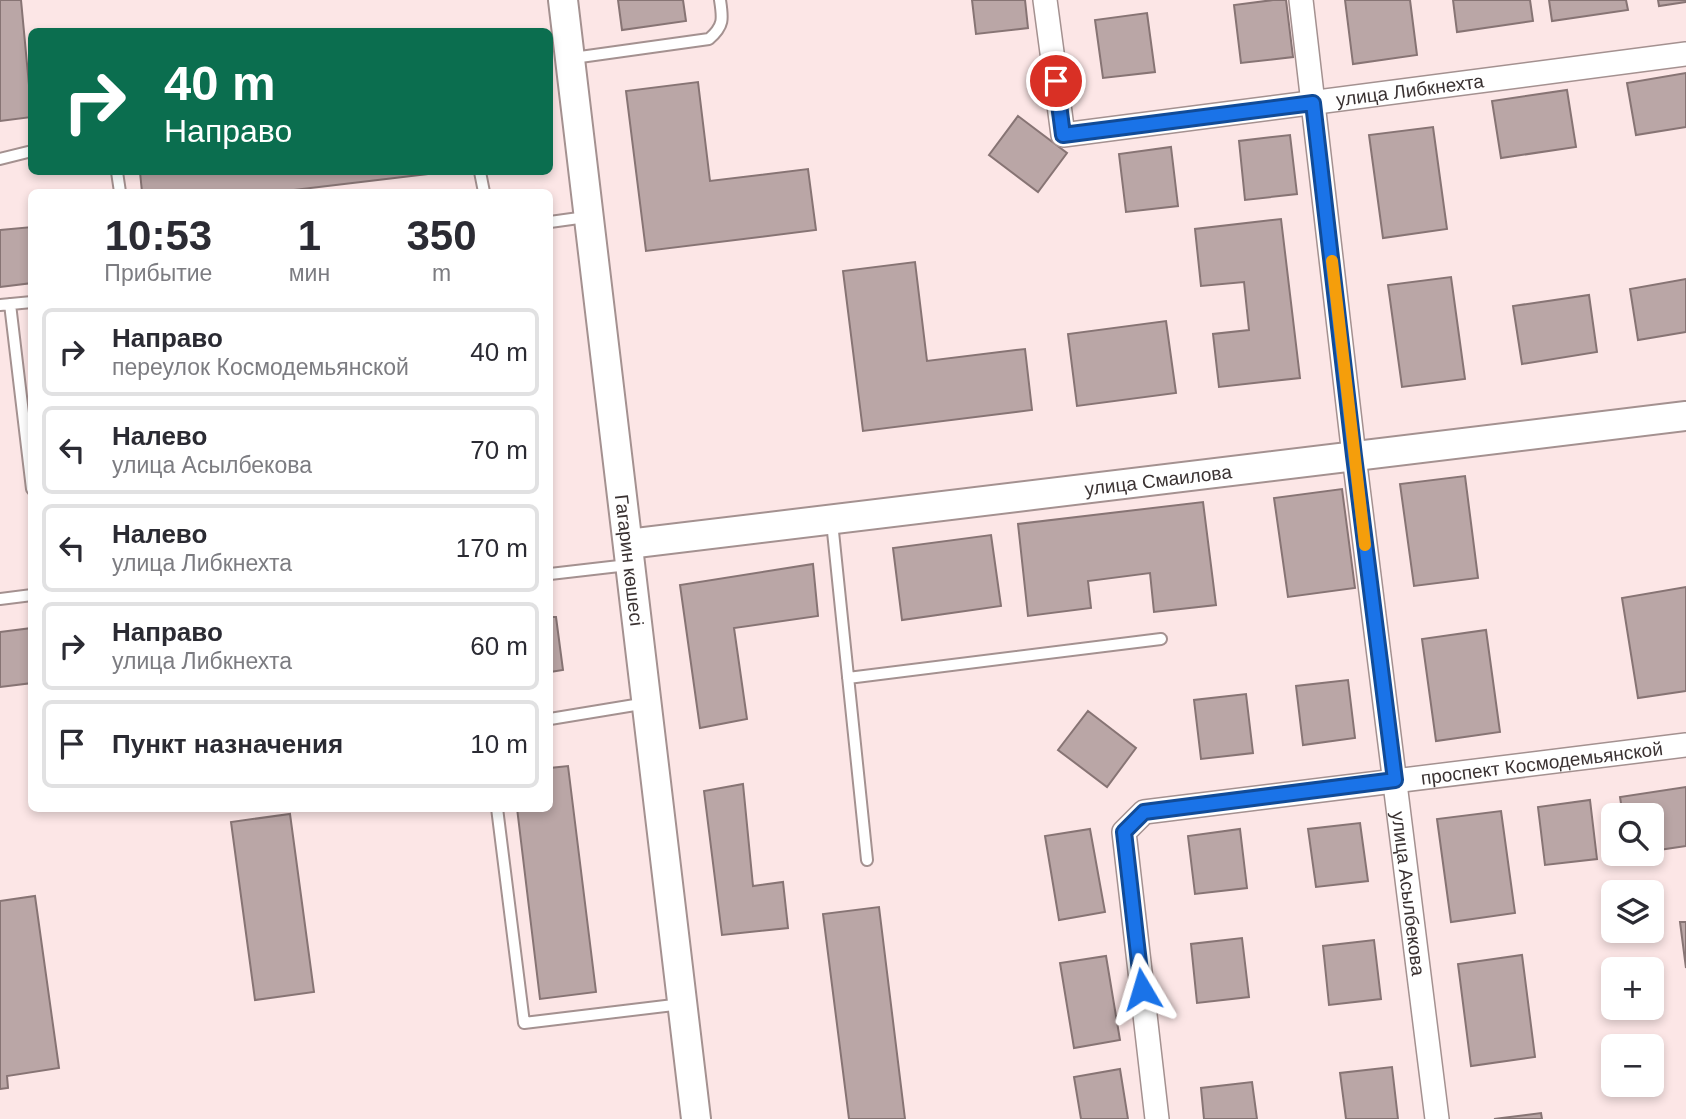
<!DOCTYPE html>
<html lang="ru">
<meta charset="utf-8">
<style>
body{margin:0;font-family:Arial,sans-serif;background:#f7f7f7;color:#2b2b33;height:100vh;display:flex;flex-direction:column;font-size:26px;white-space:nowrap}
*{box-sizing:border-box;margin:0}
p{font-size:23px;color:#7c7c81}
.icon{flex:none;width:38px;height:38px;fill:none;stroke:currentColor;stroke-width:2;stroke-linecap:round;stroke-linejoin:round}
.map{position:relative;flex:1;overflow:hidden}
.side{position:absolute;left:28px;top:189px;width:525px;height:623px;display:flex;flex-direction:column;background:#fff;border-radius:10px;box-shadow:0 4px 10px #0003}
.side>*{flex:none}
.guide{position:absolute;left:28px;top:28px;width:525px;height:147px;border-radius:10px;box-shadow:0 4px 10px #0003;background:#0b6e4f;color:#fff;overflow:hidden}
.buttons{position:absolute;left:1601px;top:803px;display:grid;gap:14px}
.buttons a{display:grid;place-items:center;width:63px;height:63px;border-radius:10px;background:#fff;box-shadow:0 4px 10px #0003;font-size:35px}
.pin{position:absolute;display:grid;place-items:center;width:60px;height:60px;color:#fff;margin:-30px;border:4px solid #fff;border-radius:50%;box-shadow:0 2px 7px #0007}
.me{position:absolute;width:77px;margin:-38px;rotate:353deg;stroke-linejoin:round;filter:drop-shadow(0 0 5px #0008)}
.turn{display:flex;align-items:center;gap:24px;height:147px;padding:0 21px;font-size:32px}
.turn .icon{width:91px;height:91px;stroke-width:2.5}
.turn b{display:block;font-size:49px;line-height:60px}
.eta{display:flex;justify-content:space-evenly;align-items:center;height:119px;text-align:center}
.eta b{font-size:42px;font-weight:700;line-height:49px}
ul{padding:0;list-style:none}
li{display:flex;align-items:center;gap:21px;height:88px;margin:0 14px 10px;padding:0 7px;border:4px solid #e1e1e2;border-radius:10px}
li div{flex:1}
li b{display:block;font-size:26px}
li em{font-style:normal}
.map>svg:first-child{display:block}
.building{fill:#baa6a6;stroke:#877474;stroke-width:2}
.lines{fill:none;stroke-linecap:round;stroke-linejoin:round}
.service-casing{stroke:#a49190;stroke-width:14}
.minor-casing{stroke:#a49190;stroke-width:26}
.tertiary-casing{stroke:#a49190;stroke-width:32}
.service{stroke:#fff;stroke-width:10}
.minor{stroke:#fff;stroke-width:23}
.tertiary{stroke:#fff;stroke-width:28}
.route-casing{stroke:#114b97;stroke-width:18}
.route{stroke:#1a73e8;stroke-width:12}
.slow{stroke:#f59e0b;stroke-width:12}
.labels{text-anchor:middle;stroke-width:7;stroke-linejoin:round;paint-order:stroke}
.street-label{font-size:19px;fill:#3a3232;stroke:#fff}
</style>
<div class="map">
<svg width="1686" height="1119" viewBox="0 0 1686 1119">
<rect width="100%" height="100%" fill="#fce6e6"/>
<!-- building -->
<path class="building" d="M 0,0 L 21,0 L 32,117 L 0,121 Z
M 618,0 L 683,0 L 686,21 L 622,30 Z
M 972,0 L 1025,0 L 1028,28 L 976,34 Z
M 1273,0 L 1286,0 L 1293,57 L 1241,63 L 1234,5 Z
M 1345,0 L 1410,0 L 1417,55 L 1353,64 Z
M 1453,0 L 1530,0 L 1533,21 L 1457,32 Z
M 1549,0 L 1626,0 L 1628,10 L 1552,21 Z
M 1658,0 L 1686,0 L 1686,2 L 1659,6 Z
M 1147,13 L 1155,72 L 1103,78 L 1095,20 Z
M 1686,73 L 1686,127 L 1636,135 L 1627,83 Z
M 698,82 L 710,181 L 808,169 L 816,230 L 646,251 L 626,91 Z
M 1567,90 L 1576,147 L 1501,158 L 1492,101 Z
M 1018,116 L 1067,153 L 1038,192 L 989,155 Z
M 1433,127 L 1447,229 L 1383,238 L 1369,135 Z
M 1290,135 L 1297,194 L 1245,200 L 1239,141 Z
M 1171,147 L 1178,206 L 1126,212 L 1119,154 Z
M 140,172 L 445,172 L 277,192 L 142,192 Z
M 1281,219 L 1300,378 L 1219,387 L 1213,334 L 1249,330 L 1244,282 L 1201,286 L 1195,229 Z
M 32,227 L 32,283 L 0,287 L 0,230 Z
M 915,262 L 927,361 L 1025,349 L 1032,410 L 863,431 L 843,271 Z
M 1451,277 L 1465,379 L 1402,387 L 1388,285 Z
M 1686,279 L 1686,332 L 1638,340 L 1630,289 Z
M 1589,295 L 1597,352 L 1522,364 L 1513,306 Z
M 1166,321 L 1176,393 L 1077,406 L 1068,334 Z
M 1465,476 L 1478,578 L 1414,586 L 1400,484 Z
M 1342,489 L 1355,588 L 1288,597 L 1274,498 Z
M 1203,502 L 1216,605 L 1154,612 L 1150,573 L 1088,581 L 1091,608 L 1028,616 L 1018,524 Z
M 991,535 L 1001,606 L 902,620 L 893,548 Z
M 813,564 L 818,616 L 734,628 L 747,719 L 700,728 L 680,585 Z
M 1686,587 L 1686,691 L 1638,698 L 1622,598 Z
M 550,617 L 556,617 L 563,670 L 550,672 Z
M 32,628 L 32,683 L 0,687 L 0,632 Z
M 1486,630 L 1500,732 L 1436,741 L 1422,639 Z
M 1348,680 L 1355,738 L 1303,745 L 1296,686 Z
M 1246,694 L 1253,753 L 1201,759 L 1194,700 Z
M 1088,711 L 1136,748 L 1107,787 L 1058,750 Z
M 568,766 L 596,992 L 540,999 L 517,808 L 550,808 L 550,768 Z
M 743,784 L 753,886 L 783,882 L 788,928 L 722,935 L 704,791 Z
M 1686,787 L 1686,846 L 1652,851 L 1652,816 L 1623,816 L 1620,797 Z
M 1590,800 L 1597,859 L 1545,865 L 1538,807 Z
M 1501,811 L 1515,913 L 1451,922 L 1437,819 Z
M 290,814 L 314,992 L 255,1000 L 231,822 Z
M 1360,823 L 1368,881 L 1316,887 L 1308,829 Z
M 1090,829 L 1105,912 L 1059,920 L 1045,836 Z
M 1240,829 L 1247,888 L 1195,894 L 1188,836 Z
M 35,896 L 59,1068 L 7,1076 L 8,1088 L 0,1089 L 0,901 Z
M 879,907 L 905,1119 L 849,1119 L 823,914 Z
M 1680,922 L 1686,922 L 1686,968 Z
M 1242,938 L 1249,997 L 1197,1003 L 1191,944 Z
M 1374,940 L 1381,999 L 1329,1005 L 1323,946 Z
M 1522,955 L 1535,1057 L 1471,1066 L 1458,964 Z
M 1106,956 L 1120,1040 L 1074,1048 L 1060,963 Z
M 1392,1067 L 1398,1119 L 1346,1119 L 1340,1073 Z
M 1120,1069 L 1128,1119 L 1081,1119 L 1074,1077 Z
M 1252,1082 L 1257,1119 L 1204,1119 L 1201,1088 Z
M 1541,1113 L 1542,1119 L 1494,1119 Z"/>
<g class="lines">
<defs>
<path id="service" d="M 573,58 L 709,39 C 724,26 723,19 720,0
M 0,159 L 32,151
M 117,172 L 120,192
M 480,172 L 484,192
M 550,222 L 586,217
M 10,304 L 32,489
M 0,305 L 32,302
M 832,522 L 867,860
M 550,574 L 628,565
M 0,599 L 32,595
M 848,678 L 1161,639
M 550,719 L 647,703
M 497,808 L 524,1023 L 682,1004"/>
<g id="minor">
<path id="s1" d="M 1045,0 L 1063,135 L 1686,54"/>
<path id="s2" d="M 1301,0 L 1354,456 L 1437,1119"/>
<path id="s3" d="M 1157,1119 L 1124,832 L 1144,812 L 1686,745"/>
</g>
<g id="tertiary">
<path id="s4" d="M 563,0 L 696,1119"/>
<path id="s5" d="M 628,544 L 1686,416"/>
</g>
</defs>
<!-- service casing -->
<use href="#service" class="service-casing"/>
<!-- minor casing -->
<use href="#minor" class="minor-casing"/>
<!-- tertiary casing -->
<use href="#tertiary" class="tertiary-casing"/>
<!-- service -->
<use href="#service" class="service"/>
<!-- minor -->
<use href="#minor" class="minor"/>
<!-- tertiary -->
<use href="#tertiary" class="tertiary"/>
</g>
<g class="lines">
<defs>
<path id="route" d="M 1056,81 L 1063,135 L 1313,103 L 1354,456 L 1395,780 L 1144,812 L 1124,832 L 1142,989"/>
</defs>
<!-- route casing -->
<use href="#route" class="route-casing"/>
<!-- route -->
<use href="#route" class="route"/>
<!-- slow -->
<path class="slow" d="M 1332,261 L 1365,545"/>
</g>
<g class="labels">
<!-- street labels -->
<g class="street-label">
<text dy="7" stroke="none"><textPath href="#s1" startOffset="486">улица Либкнехта</textPath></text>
<text dy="7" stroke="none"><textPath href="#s5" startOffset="534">улица Смаилова</textPath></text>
<text dy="7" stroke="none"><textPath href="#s4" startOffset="564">Гагарин көшесі</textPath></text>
<text dy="7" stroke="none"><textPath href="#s3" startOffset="718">проспект Космодемьянской</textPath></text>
<text dy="7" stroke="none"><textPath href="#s2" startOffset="900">улица Асылбекова</textPath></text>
</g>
</g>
</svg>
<div class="buttons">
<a><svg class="icon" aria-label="search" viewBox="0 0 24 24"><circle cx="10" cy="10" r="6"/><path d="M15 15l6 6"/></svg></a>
<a><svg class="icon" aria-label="layers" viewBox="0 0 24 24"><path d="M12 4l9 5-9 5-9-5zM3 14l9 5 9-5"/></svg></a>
<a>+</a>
<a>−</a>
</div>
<div class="pin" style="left:1056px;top:81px;background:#d93025"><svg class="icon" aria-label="arrive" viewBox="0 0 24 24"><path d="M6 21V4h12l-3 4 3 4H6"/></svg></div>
<svg class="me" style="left:1142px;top:989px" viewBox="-20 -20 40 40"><path d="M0-17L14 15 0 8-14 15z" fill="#1a73e8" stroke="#fff" stroke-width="4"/></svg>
<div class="guide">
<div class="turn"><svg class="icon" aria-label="right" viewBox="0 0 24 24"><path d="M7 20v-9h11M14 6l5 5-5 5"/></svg><div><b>40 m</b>Направо</div></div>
</div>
<section class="side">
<div class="eta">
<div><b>10:53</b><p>Прибытие</p></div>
<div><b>1</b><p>мин</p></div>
<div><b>350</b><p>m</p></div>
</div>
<ul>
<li><svg class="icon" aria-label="right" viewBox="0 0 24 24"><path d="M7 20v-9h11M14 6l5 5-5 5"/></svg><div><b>Направо</b><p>переулок Космодемьянской</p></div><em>40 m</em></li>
<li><svg class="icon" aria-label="left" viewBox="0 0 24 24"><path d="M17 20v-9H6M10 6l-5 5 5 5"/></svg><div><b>Налево</b><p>улица Асылбекова</p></div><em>70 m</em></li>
<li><svg class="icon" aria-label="left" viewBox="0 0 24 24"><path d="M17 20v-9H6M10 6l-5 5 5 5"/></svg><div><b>Налево</b><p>улица Либкнехта</p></div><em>170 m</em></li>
<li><svg class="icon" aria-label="right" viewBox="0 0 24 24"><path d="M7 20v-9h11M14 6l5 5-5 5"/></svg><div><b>Направо</b><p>улица Либкнехта</p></div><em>60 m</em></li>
<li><svg class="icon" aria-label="arrive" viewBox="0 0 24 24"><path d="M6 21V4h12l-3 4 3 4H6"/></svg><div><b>Пункт назначения</b></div><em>10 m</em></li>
</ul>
</section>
</div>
